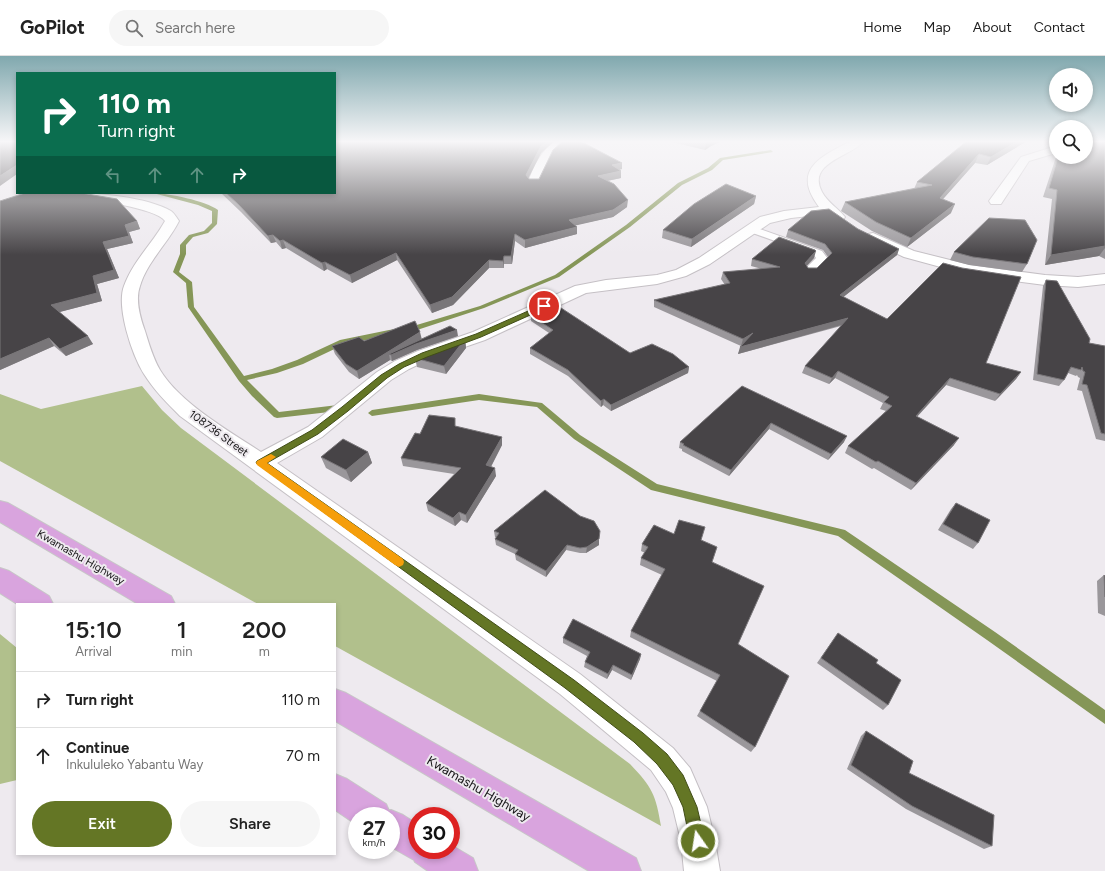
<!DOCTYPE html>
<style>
body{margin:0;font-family:Figtree,sans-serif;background:#f6f6f6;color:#222;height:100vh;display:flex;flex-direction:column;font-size:15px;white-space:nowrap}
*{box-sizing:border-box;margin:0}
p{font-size:13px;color:#767676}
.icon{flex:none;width:22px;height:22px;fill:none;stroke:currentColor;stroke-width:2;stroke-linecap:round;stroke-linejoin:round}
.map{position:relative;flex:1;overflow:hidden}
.sheet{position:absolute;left:16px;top:547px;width:320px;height:252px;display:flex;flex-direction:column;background:#fff;border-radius:0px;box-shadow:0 2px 6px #0003}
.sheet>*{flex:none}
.top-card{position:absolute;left:16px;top:16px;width:320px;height:122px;border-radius:0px;box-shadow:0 2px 6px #0003;background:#0b6e4f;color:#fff;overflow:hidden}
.buttons{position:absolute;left:1049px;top:12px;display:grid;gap:8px}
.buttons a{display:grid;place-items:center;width:44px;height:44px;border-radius:50%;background:#fff;box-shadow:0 2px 6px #0003;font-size:20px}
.speed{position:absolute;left:348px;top:751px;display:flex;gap:8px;font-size:20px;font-weight:700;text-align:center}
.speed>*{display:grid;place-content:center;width:52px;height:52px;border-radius:50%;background:#fff;box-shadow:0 2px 6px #0003;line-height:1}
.speed small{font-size:10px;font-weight:400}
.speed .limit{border:6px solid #d22;background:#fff;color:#111}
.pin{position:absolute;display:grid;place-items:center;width:34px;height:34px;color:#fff;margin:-17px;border:2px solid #fff;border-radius:50%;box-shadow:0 1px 4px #0007}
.me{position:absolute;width:44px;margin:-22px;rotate:347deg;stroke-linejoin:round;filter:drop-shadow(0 0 3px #0008)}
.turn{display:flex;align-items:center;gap:14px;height:84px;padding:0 16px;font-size:18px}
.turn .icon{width:52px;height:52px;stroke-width:2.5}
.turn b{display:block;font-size:28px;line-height:34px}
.lanes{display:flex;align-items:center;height:38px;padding:0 16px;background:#0003;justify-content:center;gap:20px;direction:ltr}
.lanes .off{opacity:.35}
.eta{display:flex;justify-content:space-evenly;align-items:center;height:68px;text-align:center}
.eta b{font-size:24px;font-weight:600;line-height:28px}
.action{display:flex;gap:8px;margin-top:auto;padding:8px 16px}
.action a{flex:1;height:46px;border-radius:24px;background:#647625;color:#fff;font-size:16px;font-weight:600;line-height:46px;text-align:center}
.action a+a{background:#f6f6f6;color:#222}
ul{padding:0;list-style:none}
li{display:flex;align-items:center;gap:12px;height:56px;padding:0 16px;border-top:1px solid #e0e0e0}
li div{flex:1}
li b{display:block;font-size:15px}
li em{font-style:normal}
header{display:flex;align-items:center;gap:24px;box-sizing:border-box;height:56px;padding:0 20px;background:#fff;border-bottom:1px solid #e0e0e0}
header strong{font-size:19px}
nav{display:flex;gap:22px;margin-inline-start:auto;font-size:14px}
.search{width:280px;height:36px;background:#f6f6f6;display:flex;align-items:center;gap:10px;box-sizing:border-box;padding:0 14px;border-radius:22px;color:#767676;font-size:15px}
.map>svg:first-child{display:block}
.green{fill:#b1c08c}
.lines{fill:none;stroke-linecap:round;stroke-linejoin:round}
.stream{fill:#859657;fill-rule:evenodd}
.service-casing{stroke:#c5c0c5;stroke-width:2}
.minor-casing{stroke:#c5c0c5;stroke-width:2}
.primary-casing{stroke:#c7c7c7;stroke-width:2}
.service{fill:#fff;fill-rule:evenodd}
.minor{fill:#fff;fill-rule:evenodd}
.primary{fill:#d9a4de;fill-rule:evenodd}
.wall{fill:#9a979b}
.shaded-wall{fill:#797679}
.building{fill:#474447;stroke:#797679}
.route{fill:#647625;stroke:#414d18}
.slow{fill:#f59e0b}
.labels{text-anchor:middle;stroke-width:4;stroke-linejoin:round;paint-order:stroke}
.street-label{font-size:11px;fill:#161517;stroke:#eeeaef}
.near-street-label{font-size:13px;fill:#161517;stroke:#eeeaef}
</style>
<header>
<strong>GoPilot</strong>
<div class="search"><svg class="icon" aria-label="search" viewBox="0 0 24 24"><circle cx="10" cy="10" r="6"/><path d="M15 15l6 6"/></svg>Search here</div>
<nav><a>Home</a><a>Map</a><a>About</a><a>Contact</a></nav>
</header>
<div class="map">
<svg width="1105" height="815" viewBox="0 0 1105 815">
<rect width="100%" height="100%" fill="#eeeaef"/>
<!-- green -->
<path class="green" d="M 142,330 L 162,354 L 181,372 L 630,708 C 652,731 656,739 661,770 L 335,590 L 335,548 L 258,548 L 0,405 L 0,338 L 41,353 Z
M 0,578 L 17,592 L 17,724 L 0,728 Z"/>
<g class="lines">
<!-- stream -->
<path class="stream" d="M 771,94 L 773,96 L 723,104 L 712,114 L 682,129 L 630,171 L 559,221 L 484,252 L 414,275 L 345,288 L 303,308 L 277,317 L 247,324 L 279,356 L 338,349 L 342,352 L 338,355 L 277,362 L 274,361 L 252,340 L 239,325 L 188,251 L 186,227 L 173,216 L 180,198 L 180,189 L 189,179 L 204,175 L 212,167 L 212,155 L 198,149 L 153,137 C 168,137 206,145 218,154 L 217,168 L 208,177 L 193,181 L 186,189 L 186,198 L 179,216 L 192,226 L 194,251 L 244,320 L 272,313 L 297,304 L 340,284 L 389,274 L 410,271 L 480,250 L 555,219 L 626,169 L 678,127 L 708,112 L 720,102 Z
M 479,338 L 542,347 L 580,379 L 657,428 L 845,474 L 995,576 L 1105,654 L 1105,668 L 987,584 L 838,480 L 651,434 L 574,383 L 537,351 L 479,344 L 372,360 L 368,357 L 372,354 Z"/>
<defs>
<path id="service" d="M 751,170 L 822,195 L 828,203 L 814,217 L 806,217 L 804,214 L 816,202 L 814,199 L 747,175 L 746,173 L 747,171 Z"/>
<path id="minor" d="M 556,85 L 568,85 L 552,99 L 538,129 L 530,129 L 528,126 C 534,110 541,94 556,85 Z
M 851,85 L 864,85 C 853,100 806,106 822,136 C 827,146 838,152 845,161 L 843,164 L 833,164 L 827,158 L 791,162 L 770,167 L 710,208 L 686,220 L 657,228 L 586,237 L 485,284 L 430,303 L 409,313 L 391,324 L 322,381 L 277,407 L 580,618 L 673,692 L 690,712 L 707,751 L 715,785 L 720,815 L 684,815 L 681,785 L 673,752 L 666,736 L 651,714 L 560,638 L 180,360 C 167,347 154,334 144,318 C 132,299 116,251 124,230 C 133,205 153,187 165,165 C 156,152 94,144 76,141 L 71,140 L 70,137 C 97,137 147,141 171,155 C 174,157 177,162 179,165 C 168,187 147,206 140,230 C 135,244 140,261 145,275 C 149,288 153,302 160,314 C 180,347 229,375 261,396 L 308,371 L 377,316 L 395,305 L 418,295 L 473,276 L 575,230 L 606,224 L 657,219 L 676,214 L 699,202 L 760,161 L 784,155 L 819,151 C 791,114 820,101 851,85 Z
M 1056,90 L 1056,97 L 1029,105 L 1001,148 L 991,148 L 989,145 L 1021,101 Z
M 873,177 L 914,195 L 970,209 L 1045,219 L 1078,221 L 1105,218 L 1105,228 L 1078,231 L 1045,229 L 970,219 L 904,201 L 868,184 L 866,181 L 868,178 Z"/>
<path id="primary" d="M 0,445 L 8,447 L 171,540 L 175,548 L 138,548 L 0,466 Z
M 0,512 L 9,515 L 49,540 L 53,548 L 17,548 L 0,537 Z
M 335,633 L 346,637 L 636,802 L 641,815 L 589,815 L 335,665 Z
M 335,718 L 347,723 L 386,748 L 389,755 L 391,754 L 403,759 L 417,768 L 417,794 L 451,794 L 451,789 L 473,802 L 478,815 L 428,815 L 415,806 L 414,804 L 391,791 L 391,760 L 357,760 L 357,769 L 335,754 Z"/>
</defs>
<!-- service casing -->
<use href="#service" class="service-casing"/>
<!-- minor casing -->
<use href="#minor" class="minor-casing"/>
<!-- primary casing -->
<use href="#primary" class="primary-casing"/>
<!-- service -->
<use href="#service" class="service"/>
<!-- minor -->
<use href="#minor" class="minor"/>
<!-- primary -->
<use href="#primary" class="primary"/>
</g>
<!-- wall -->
<path class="wall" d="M 335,85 L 554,85 L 541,97 L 528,122 L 529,123 L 539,123 L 622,113 L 619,114 L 621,122 L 607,125 L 627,151 L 613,161 L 575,169 L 577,171 L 577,178 L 525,192 L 515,185 L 512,208 L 504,208 L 504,212 L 489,212 L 453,249 L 432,257 L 397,204 L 352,227 L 327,213 L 324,215 L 286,192 L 282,193 L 276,186 L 271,187 L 241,156 L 221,137 L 335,137 Z
M 668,85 L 722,85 L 711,90 L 705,94 Z
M 967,85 L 1027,85 L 987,109 L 975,107 L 943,143 L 951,157 L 907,191 L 872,175 L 841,155 L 845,146 L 914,133 L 917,126 Z
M 1105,85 L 1105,203 L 1099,200 L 1045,209 L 1052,143 L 1043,141 L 1056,101 L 1086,101 Z
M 756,140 L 754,148 L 691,191 L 662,182 L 663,174 Z
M 0,145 L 137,165 L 140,173 L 129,176 L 133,187 L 107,193 L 119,222 L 97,228 L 102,245 L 59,256 L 93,288 L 66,300 L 54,290 L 0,314 Z
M 858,173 L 899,193 L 897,199 L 843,241 L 887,263 L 986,307 L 1021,316 L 1016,323 L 995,345 L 946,329 L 917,361 L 954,389 L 911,434 L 874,412 L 872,413 L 845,397 L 848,390 L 886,355 L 880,353 L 883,347 L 835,322 L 829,328 L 802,317 L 805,310 L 841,270 L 738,298 L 742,289 L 741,290 L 654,251 L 654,244 L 725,229 L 721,223 L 723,216 L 762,213 L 751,210 L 752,203 L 814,202 L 806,210 L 808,212 L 817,212 L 828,201 L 823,194 L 786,181 L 788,174 Z
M 954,196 L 1027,208 L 1022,216 L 969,209 L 950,204 Z
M 1046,224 L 1089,287 L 1105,290 L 1105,385 L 1096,383 L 1082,335 L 1077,334 L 1080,322 L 1078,321 L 1077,319 L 1076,320 L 1068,317 L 1064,324 L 1059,330 L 1033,324 L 1043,230 Z
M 531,259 L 630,297 L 689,311 L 688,317 L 611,355 L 603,349 L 601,351 L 568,320 L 530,298 L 530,292 L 549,277 L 531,265 Z
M 458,280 L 417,294 L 392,305 L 390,304 L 359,323 L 349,316 L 335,298 L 332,290 L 364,285 L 422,283 Z
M 465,283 L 466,292 L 446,318 L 417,311 L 415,302 Z
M 742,330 L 844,386 L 828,404 L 769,373 L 729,420 L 682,395 L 682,393 L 679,392 L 680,386 Z
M 456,370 L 502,389 L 491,411 L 496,420 L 467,467 L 461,464 L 455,470 L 428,455 L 426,447 L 454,418 L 403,410 L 401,402 L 420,378 Z
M 368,396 L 372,407 L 351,426 L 326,412 L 321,401 Z
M 956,447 L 978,487 L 973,493 L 938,474 L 951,453 Z
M 494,475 L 599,489 L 586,497 L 580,497 L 566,494 L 546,521 L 516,504 L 515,498 L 496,489 L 495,483 L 497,481 L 495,481 Z
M 674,478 L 701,484 L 712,506 L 738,588 L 755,691 L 751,696 L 697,660 L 717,625 L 630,581 L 631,575 L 662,519 L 640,509 L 641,502 L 645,497 L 641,495 L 642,488 Z
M 1104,519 L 1105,520 L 1105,560 L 1098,557 L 1097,525 Z
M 838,577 L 888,649 L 883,654 L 817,607 Z
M 563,582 L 641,598 L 640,603 L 631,624 L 612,614 L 607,623 L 584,611 L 585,606 L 587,600 L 563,587 Z
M 866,675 L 909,717 L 992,790 L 984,793 L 906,753 L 847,713 L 861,680 Z"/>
<!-- shaded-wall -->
<path class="shaded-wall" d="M 547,85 L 554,85 L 541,97 L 527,125 L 526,119 L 541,90 Z
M 709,85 L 722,85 L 711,90 L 705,94 L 706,86 Z
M 1018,85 L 1027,85 L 987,109 L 991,101 Z
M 979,98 L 975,107 L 936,151 L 940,142 Z
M 622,107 L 622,113 L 612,116 L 612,109 Z
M 17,109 L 17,118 L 0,130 L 0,120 Z
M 621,115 L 621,122 L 597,127 L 598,120 Z
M 756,140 L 754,148 L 691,191 L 692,183 Z
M 628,144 L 627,151 L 613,161 L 569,171 L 569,164 Z
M 955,148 L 951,157 L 907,191 L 911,182 Z
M 137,165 L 140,173 L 129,176 L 133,187 L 107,193 L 119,222 L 97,228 L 102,245 L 56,257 L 51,249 L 93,220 L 103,186 L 125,169 Z
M 577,171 L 577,178 L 525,192 L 525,184 Z
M 515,178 L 515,185 L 512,208 L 511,200 Z
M 273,179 L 276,186 L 271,187 L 268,180 Z
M 283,184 L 286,192 L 282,193 L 280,185 Z
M 1105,190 L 1105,192 L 1099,200 L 1045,209 L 1051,199 Z
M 899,193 L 897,199 L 837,246 L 840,239 Z
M 816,195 L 814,202 L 803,214 L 805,207 Z
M 396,197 L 397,204 L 352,227 L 350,219 Z
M 504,200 L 504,212 L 503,205 Z
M 489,204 L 489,212 L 453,249 L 432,257 L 430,249 Z
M 325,206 L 327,213 L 324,215 L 322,207 Z
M 848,262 L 845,268 L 738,298 L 740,291 Z
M 457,274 L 458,280 L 417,294 L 392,305 L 391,299 L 389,298 L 390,304 L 359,323 L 357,315 L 420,276 L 422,284 Z
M 753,277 L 751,284 L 741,290 L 743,283 Z
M 88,280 L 93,288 L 66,300 L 60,293 Z
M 49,282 L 54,290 L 0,314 L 0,303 Z
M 465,283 L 466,292 L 446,318 L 444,310 Z
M 689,311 L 688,317 L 611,355 L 611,349 Z
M 838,315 L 835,322 L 829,328 L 832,322 Z
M 1021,316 L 1016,323 L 995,345 L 1000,338 Z
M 950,322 L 946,329 L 911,367 L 916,360 Z
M 604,343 L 603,349 L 601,351 L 601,345 Z
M 771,367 L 769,373 L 729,420 L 731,414 Z
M 847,380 L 844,386 L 828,404 L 831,398 Z
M 502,381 L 502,389 L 487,418 L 486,409 Z
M 959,382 L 954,389 L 911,434 L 916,427 Z
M 368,396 L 372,407 L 351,426 L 346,414 Z
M 495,412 L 496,420 L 467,467 L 466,459 Z
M 459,456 L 461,464 L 455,470 L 453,462 Z
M 599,483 L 599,489 L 586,497 L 587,491 Z
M 567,489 L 566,494 L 546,521 L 546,515 Z
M 641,598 L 640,603 L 631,624 L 632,619 Z
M 613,609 L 612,614 L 607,623 L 608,618 Z"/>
<!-- building -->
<path class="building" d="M 0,85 L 17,85 L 17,109 L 0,120 Z
M 335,85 L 547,85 L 541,90 L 526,119 L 529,123 L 539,123 L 553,94 L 563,85 L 580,85 L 622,107 L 612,109 L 621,115 L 598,120 L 614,128 L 628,144 L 613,154 L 569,164 L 577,171 L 525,184 L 515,178 L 511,200 L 504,200 L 503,205 L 489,204 L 452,241 L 430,249 L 396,197 L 350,219 L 325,206 L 322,207 L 283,184 L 280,185 L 273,179 L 268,180 L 239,149 L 226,137 L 335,137 Z
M 700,85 L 709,85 L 706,86 Z
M 967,85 L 1018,85 L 991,101 L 979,98 L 940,142 L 955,148 L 911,182 L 876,166 L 845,146 L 932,129 L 917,126 Z
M 1086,85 L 1105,85 L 1105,190 L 1051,199 L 1057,134 L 1049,132 L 1058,101 L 1086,101 Z
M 726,128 L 756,140 L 692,183 L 663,174 L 694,148 Z
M 25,137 L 81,137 L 117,143 L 137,165 L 125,169 L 129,180 L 103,186 L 114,214 L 93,220 L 97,237 L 51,249 L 88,280 L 60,293 L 49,282 L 0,303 L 0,145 Z
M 829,153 L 858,173 L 899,193 L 840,239 L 887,263 L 943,207 L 962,212 L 1021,221 L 986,307 L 1021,316 L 1000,338 L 950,322 L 916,360 L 959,382 L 916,427 L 878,405 L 876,406 L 848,390 L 892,350 L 884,346 L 889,341 L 838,315 L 832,322 L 805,310 L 848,262 L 740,291 L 753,277 L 743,283 L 654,244 L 730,227 L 723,216 L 780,211 L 752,203 L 779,181 L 815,194 L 816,195 L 805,207 L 808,212 L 817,212 L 832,197 L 825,188 L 788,174 L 811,155 Z
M 989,162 L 1025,164 L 1037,184 L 1027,208 L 973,201 L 954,196 Z
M 1046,224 L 1057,225 L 1090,283 L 1089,287 L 1105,290 L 1105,378 L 1101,377 L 1087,329 L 1082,328 L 1085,316 L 1083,315 L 1082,311 L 1081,314 L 1071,311 L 1064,324 L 1037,318 Z
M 555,248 L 630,297 L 652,288 L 673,298 L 689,311 L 611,349 L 604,343 L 601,345 L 568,314 L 530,292 L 553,274 L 531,259 Z
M 415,265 L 420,276 L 357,315 L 346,308 L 332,290 L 359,281 L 364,285 Z
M 450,270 L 457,274 L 416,288 L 391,299 L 389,298 Z
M 465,283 L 444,310 L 415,302 L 429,296 Z
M 742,330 L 847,380 L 831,398 L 771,367 L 731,414 L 683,389 L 684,388 L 680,386 Z
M 429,359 L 455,362 L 455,370 L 502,381 L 486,409 L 495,412 L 466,459 L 459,456 L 453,462 L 426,447 L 461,412 L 401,402 L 415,377 L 420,378 Z
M 343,383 L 368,396 L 346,414 L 321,401 Z
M 545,434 L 580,460 L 594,465 L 600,475 L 599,483 L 587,491 L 580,492 L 567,489 L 546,515 L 515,498 L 518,494 L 495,483 L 499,477 L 494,475 Z
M 956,447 L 990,464 L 978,487 L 943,468 Z
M 679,464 L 705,471 L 701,484 L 717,491 L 712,506 L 764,530 L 738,588 L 789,620 L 755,691 L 700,655 L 720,619 L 631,575 L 665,513 L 641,502 L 648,491 L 642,488 L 654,469 L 674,478 Z
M 1104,519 L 1105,520 L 1105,541 Z
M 573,563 L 641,598 L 632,619 L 613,609 L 608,618 L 585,606 L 590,596 L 563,582 Z
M 838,577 L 878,604 L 876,607 L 901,624 L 888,649 L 821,602 Z
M 866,675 L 913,705 L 909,717 L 994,759 L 992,790 L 912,750 L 851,709 Z"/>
<!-- sky -->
<linearGradient id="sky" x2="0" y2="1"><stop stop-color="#80a8ae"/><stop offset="0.43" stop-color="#f7f6f8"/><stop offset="1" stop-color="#f7f6f8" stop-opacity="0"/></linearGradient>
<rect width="1105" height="199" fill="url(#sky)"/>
<!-- route -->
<path class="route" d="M 544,248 L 547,250 L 546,252 L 481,281 L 427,301 L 404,311 L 387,322 L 348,355 L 318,378 L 267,407 L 574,624 L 643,677 L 667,698 L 683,719 L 697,751 L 705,785 L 703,790 L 698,792 L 693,790 L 690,785 L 683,751 L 673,729 L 657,708 L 634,686 L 565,632 L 256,407 L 257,405 L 312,374 L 342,351 L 381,319 L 399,308 L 422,297 L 476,278 Z"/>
<!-- slow -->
<path class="slow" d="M 271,398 L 276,401 L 267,407 L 403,503 L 404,506 L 403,509 L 399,511 L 395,509 L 257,409 L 256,407 L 257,405 Z"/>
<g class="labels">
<!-- street labels -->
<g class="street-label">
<text transform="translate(219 377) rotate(36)" y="4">108736 Street</text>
<text transform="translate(81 501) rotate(30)" y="4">Kwamashu Highway</text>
</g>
<!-- near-street labels -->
<g class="near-street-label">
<text transform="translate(479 732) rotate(30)" y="5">Kwamashu Highway</text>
</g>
</g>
</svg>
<div class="buttons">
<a><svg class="icon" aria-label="sound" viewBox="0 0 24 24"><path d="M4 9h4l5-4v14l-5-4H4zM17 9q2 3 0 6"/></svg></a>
<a><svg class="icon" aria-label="search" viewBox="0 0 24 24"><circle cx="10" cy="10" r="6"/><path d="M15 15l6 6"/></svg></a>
</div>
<div class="speed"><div>27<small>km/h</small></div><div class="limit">30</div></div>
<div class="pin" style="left:544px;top:250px;background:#d93025"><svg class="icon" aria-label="arrive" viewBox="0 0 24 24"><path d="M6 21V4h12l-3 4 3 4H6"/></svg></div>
<svg class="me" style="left:698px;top:785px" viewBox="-20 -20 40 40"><circle r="17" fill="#647625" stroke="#fff" stroke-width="3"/><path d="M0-11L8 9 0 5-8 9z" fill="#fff"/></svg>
<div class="top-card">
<div class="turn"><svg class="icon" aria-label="right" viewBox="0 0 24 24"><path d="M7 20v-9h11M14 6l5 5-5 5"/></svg><div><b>110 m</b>Turn right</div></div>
<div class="lanes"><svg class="icon off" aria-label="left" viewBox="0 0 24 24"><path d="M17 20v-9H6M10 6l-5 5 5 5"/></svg><svg class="icon off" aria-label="ahead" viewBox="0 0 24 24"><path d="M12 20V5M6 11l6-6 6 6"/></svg><svg class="icon off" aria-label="ahead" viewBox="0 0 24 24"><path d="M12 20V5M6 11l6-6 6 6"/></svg><svg class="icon" aria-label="right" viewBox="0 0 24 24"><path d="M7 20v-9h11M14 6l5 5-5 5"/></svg></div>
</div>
<section class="sheet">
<div class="eta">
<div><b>15:10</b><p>Arrival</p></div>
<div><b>1</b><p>min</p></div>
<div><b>200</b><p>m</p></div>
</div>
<ul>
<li><svg class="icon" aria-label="right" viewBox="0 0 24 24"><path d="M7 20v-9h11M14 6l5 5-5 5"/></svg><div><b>Turn right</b></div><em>110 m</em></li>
<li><svg class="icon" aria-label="ahead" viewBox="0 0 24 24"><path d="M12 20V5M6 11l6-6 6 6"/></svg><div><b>Continue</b><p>Inkululeko Yabantu Way</p></div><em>70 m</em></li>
</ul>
<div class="action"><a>Exit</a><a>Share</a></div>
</section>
</div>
